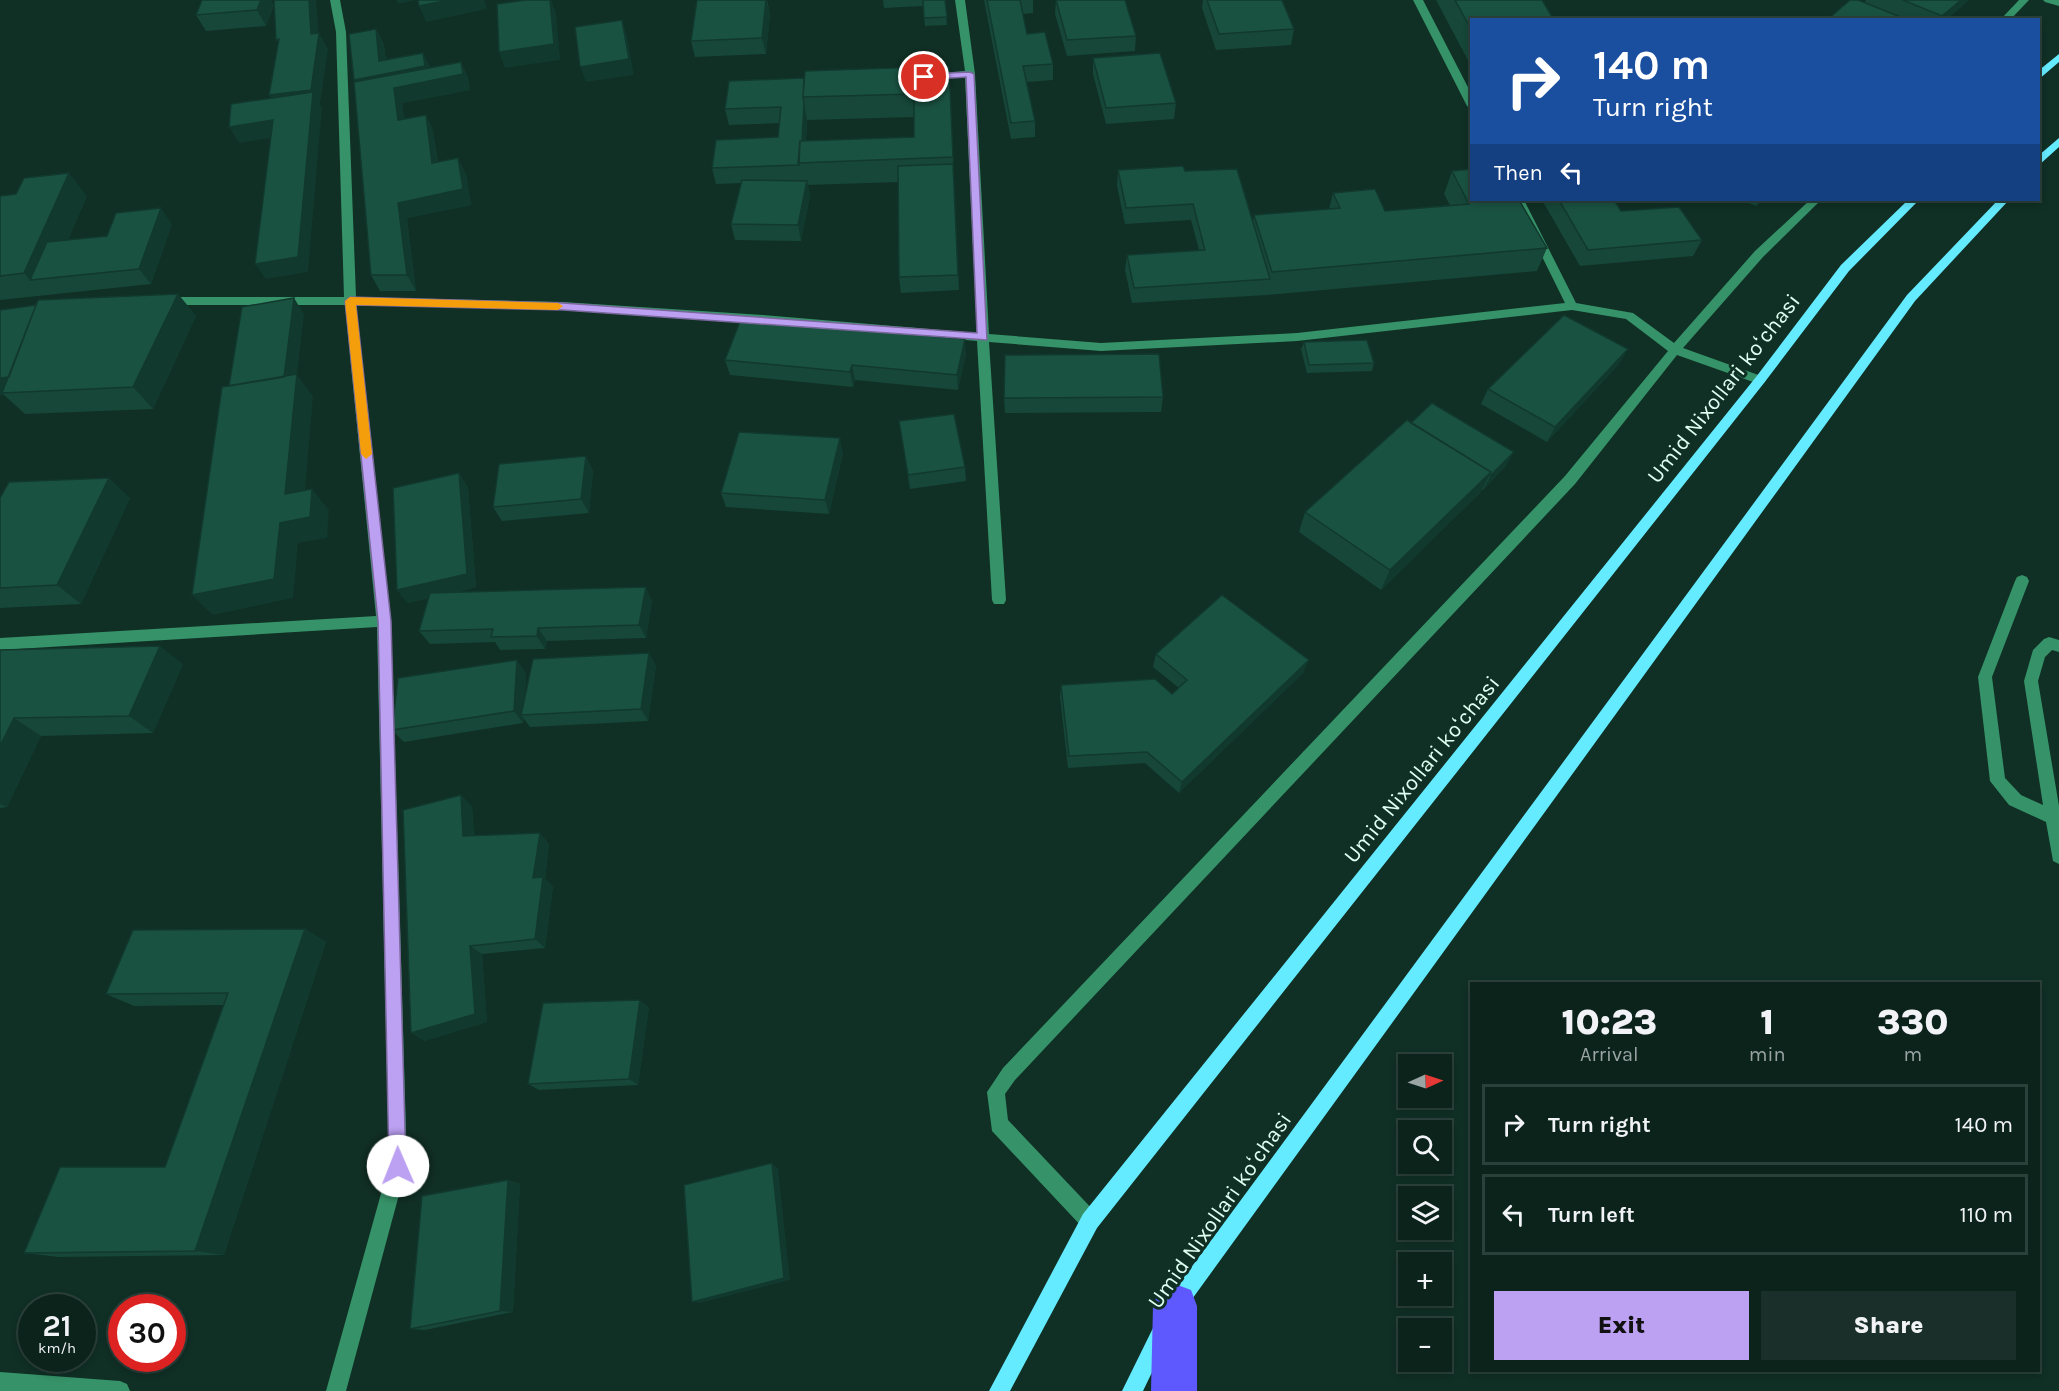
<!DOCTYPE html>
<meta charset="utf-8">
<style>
body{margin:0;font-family:Karla,sans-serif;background:#1a2f29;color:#f1f3f6;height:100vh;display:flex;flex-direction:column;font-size:22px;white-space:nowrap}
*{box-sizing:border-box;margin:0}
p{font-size:20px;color:#9aa4a3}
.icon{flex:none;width:33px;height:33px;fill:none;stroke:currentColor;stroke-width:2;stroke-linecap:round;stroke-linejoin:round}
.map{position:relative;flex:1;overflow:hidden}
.details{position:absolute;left:1470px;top:982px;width:570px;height:390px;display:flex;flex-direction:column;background:#0c231c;border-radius:0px;box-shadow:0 3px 9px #0003,0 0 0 2px #2c403b}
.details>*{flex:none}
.guide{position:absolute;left:1470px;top:18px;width:570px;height:183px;border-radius:0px;box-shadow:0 3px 9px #0003,0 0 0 2px #2c403b;background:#1a4fa0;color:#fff;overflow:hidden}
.needle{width:39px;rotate:87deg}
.fabs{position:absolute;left:1398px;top:1054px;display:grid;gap:12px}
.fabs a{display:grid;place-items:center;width:54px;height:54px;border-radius:0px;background:#0c231c;box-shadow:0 3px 9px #0003,0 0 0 2px #2c403b;font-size:30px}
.speed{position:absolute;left:18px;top:1294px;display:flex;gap:12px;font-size:30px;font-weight:700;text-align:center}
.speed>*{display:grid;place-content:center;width:78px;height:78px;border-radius:50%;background:#0c231c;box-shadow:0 3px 9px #0003,0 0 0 2px #2c403b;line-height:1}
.speed small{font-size:15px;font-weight:400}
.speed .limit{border:9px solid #d22;background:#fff;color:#111}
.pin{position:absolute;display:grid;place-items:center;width:51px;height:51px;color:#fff;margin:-26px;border:3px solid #fff;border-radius:50%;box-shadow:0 2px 6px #0007}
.me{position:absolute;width:66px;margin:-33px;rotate:359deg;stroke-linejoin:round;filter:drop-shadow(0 0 4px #0008)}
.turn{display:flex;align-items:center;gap:21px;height:126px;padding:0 24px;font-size:27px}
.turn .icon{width:78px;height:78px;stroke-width:2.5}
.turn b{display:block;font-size:42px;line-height:51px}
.then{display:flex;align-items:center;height:57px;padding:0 24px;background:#0003;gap:12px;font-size:22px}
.eta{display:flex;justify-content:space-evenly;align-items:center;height:102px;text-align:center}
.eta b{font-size:36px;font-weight:800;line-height:42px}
.cta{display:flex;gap:12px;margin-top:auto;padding:12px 24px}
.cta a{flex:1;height:69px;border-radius:0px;background:#bca0f2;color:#111;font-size:24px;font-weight:800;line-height:69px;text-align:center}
.cta a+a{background:#1a2f29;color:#f1f3f6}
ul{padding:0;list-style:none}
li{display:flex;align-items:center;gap:18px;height:81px;margin:0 12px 9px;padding:0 12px;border:3px solid #2c403b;border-radius:0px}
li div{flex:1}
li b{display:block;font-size:22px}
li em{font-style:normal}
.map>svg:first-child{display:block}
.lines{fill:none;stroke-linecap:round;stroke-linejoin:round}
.minor{fill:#369268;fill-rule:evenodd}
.major{fill:#65ebff;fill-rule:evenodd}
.highway{fill:#5d59ff;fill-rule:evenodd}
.wall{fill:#164738;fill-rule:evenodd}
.shaded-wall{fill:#12392e}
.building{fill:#1a5241;stroke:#12392e;stroke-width:1.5}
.route{fill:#bca0f2;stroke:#7a689d;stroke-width:1.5}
.slow{fill:#f59e0b}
.labels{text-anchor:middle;stroke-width:6;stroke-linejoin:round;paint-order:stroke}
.street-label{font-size:22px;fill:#defff2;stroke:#102f25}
</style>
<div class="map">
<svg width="2059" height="1391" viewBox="0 0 2059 1391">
<rect width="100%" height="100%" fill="#102f25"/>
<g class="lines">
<!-- minor -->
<path class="minor" d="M 330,0 L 340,0 L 346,32 L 356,297 L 563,302 L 763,315 L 977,333 L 965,77 L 930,80 L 925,77 L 930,74 L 965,71 L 955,0 L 965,0 L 975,74 L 989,334 L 1101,343 L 1297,333 L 1565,303 L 1514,200 L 1524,200 L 1576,303 L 1633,313 L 1674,343 L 1755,251 L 1810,200 L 1821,200 L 1763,257 L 1683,348 L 1764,377 L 1766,380 L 1764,383 L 1756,383 L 1677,355 L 1575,484 L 1015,1080 L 1005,1094 L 1008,1120 L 1097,1214 L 1100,1221 L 1097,1228 L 1090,1231 L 1083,1228 L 992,1131 L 987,1092 L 1003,1068 L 1565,476 L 1668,351 L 1626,319 L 1572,310 L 1297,341 L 1101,351 L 989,342 L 1006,600 L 1004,604 L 994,604 L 992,600 L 977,341 L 763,323 L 563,310 L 356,305 L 391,621 L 407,1165 L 346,1391 L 326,1391 L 389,1165 L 377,627 L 0,650 L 0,638 L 376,616 L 345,305 L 164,305 L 158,301 L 164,297 L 344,297 L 336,32 Z
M 1413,0 L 1423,0 L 1472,95 L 1472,109 L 1467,106 Z
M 2019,0 L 2029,0 L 2010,20 L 2000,20 Z
M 2043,0 L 2059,0 L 2059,6 L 2045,2 Z
M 2022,575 L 2027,577 L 2029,581 L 1992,677 L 2005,778 L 2021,795 L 2043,805 L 2024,681 L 2033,650 L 2044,639 L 2049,637 L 2059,640 L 2059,652 L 2052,650 L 2045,657 L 2038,681 L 2059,806 L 2059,864 L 2053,861 L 2046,822 L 2009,805 L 1990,781 L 1978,677 L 2015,581 L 2017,577 Z
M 0,1372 L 120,1381 L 127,1384 L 130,1391 L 0,1391 Z"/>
<!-- major -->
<path class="major" d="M 2059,54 L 2059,62 L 2038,80 L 2038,71 Z
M 2059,138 L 2059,147 L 2038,166 L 2038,156 Z
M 1908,200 L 1919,200 L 1849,271 L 1764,383 L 1097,1228 L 1010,1391 L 989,1391 L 1083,1214 L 1756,377 L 1841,265 Z
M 1998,200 L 2009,200 L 1915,301 L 1182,1313 L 1175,1316 L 1168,1313 L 1165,1306 L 1168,1299 L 1907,295 Z
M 1160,1325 L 1167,1328 L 1170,1335 L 1143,1391 L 1122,1391 L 1153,1328 Z"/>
<!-- highway -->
<path class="highway" d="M 1175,1284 L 1191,1290 L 1197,1306 L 1197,1391 L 1151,1391 L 1153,1306 L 1159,1290 Z"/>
</g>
<!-- wall -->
<path class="wall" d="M 709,0 L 767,0 L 770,14 L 766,54 L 695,57 L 691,41 Z
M 883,0 L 945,0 L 947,25 L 925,26 L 923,6 L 884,8 Z
M 984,0 L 1033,0 L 1033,13 L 1023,14 L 1027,34 L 1053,64 L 1053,80 L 1027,82 L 1035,121 L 1035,137 L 1011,139 Z
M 1056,0 L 1125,0 L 1136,36 L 1135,51 L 1067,56 L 1055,14 Z
M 1203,0 L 1207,0 L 1294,29 L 1291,45 L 1216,50 L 1202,8 Z
M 1436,0 L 1542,0 L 1472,20 L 1472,68 Z
M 1866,0 L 1969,0 L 1946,20 L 1827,20 L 1865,2 Z
M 274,5 L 266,26 L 206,31 L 196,15 Z
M 376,29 L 384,45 L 386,60 L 430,68 L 461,62 L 468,78 L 470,90 L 402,103 L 404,119 L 426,115 L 433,131 L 438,162 L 466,174 L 471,205 L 407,218 L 416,291 L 380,291 L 371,275 L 355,82 L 354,80 Z
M 1093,58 L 1176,103 L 1174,119 L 1106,124 L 1093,74 Z
M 949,66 L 959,290 L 901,293 L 899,277 L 899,182 L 808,185 L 810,196 L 801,241 L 735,240 L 731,224 L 741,183 L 716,184 L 712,168 L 778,137 L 780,123 L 729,125 L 725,109 ZM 914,117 L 914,137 L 806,141 L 807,120 Z
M 1118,170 L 1185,171 L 1253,222 L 1254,215 L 1329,209 L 1333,193 L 1385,211 L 1450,205 L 1444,194 L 1452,171 L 1547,248 L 1537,271 L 1267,295 L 1132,303 L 1125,270 L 1127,255 L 1199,250 L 1191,220 L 1125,224 L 1117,186 Z
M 0,196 L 87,196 L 68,240 L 107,236 L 172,224 L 151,284 L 0,300 Z
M 1542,200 L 1614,200 L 1621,211 L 1702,240 L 1693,256 L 1580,266 Z
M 1741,200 L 1762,200 L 1756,206 Z
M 178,294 L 196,316 L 153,409 L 25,414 L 4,395 L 0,395 L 0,310 Z
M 1304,342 L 1374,363 L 1372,371 L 1307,373 L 1301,349 Z
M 1628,349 L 1619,364 L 1547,442 L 1481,404 L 1488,389 Z
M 966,354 L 958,390 L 855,380 L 853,387 L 730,375 L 725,360 Z
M 1163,397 L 1161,412 L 1005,413 L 1004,398 Z
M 899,421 L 965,467 L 966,481 L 910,489 Z
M 1411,423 L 1506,466 L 1483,490 L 1482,489 L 1480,493 L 1381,590 L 1299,532 L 1305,512 Z
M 843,453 L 829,514 L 726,507 L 721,493 Z
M 586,456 L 593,471 L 589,513 L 502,521 L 493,507 Z
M 459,473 L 468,488 L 476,587 L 457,592 L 652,601 L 646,638 L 547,641 L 545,649 L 500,650 L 495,642 L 430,644 L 419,631 L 429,598 L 408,603 L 397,590 Z
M 0,498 L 130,498 L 81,604 L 0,608 Z
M 0,650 L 183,664 L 153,733 L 41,736 L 7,807 L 0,808 Z
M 1156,654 L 1304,672 L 1179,793 L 1145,763 L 1068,768 L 1060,697 L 1061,685 L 1172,694 L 1179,688 L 1153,667 Z
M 656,665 L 648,721 L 530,727 L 524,719 L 523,723 L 404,742 L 392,730 L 526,673 L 525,695 Z
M 472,806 L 474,836 L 549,844 L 545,879 L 553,887 L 545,948 L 482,954 L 487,1022 L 424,1041 Z
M 305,929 L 326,942 L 224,1255 L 59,1257 L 24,1253 L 165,1167 L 224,1005 L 134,1006 L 106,994 Z
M 649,1007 L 638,1085 L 539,1090 L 528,1084 Z
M 508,1180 L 520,1184 L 513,1312 L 425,1330 L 410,1329 Z"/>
<!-- shaded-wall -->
<path class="shaded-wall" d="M 261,0 L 271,0 L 274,5 L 266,26 L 257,10 Z
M 309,0 L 316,0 L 319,37 L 319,33 L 328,49 L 320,104 L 322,108 L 308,272 L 266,279 L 255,264 L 278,111 L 269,95 L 311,34 Z
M 396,0 L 416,0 L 398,4 Z
M 449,0 L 484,0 L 487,9 L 426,22 L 419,6 Z
M 550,0 L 551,0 L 556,13 L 560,60 L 505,68 L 499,52 Z
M 766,0 L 770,14 L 766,54 L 762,38 Z
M 1961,0 L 1969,0 L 1946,20 L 1940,20 L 1942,16 Z
M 622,20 L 627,36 L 634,75 L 586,82 L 580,67 Z
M 376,29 L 384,45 L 387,73 L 423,53 L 431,69 L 461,62 L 468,78 L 470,90 L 402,103 L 406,136 L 362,96 L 354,80 L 379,61 Z
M 804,104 L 807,120 L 804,163 L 800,163 Z
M 426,115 L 433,131 L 440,179 L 432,163 Z
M 273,120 L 283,136 L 239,143 L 229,127 Z
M 458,158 L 466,174 L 471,205 L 407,218 L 416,291 L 407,275 L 398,203 Z
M 69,173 L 87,196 L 52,278 L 30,280 L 24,273 Z
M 807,181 L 810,196 L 801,241 L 798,225 Z
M 161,208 L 172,224 L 151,284 L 139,269 Z
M 178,294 L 196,316 L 153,409 L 133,387 Z
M 294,298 L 304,314 L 297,375 L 313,396 L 303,515 L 285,494 L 240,409 Z
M 965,339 L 966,354 L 958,390 L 957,375 Z
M 1628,349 L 1619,364 L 1547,442 L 1555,427 Z
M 852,365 L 855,380 L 853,387 L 850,372 Z
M 12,376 L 2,393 L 4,395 L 0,395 L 0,378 Z
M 840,438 L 843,453 L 829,514 L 825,500 Z
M 1514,452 L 1506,466 L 1483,490 L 1491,475 Z
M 586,456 L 593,471 L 589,513 L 581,499 Z
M 1491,472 L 1480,493 L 1381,590 L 1390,570 Z
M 459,473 L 468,488 L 476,587 L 408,603 L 397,590 Z
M 109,478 L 130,498 L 81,604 L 57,585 Z
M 312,489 L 329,510 L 327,538 L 298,543 L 293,598 L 213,615 L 192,595 L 280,523 Z
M 646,587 L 652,601 L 646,638 L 639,625 Z
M 538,628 L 547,641 L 545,649 L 537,636 Z
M 160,646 L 183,664 L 153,733 L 129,716 Z
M 649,653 L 656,665 L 648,721 L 641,709 Z
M 517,660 L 526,673 L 524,715 L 521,715 L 524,719 L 523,723 L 514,711 Z
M 1309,660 L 1304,672 L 1179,793 L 1182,782 Z
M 14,718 L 41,736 L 7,807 L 0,804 L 0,746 Z
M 461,795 L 472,806 L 474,847 L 463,836 Z
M 540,833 L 549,844 L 545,879 L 553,887 L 545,948 L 535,939 L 533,878 Z
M 305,929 L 326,942 L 224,1255 L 195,1251 Z
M 470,946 L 482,954 L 487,1022 L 424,1041 L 411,1033 Z
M 640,1000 L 649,1007 L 638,1085 L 629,1079 Z
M 772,1163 L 778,1168 L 790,1280 L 700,1303 L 692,1302 Z
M 508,1180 L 520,1184 L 513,1312 L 500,1311 Z"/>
<!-- building -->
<path class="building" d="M 202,0 L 261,0 L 257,10 L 196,15 Z
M 274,0 L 309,0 L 311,34 L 319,33 L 311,90 L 269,95 L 279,39 L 276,40 Z
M 418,0 L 449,0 L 419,6 Z
M 526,0 L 550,0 L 554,44 L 499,52 L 497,4 Z
M 697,0 L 766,0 L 762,38 L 691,41 Z
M 923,0 L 945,0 L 947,17 L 924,18 Z
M 987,0 L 1020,0 L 1027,34 L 1045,32 L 1053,64 L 1023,66 L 1035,121 L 1011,123 Z
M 1056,0 L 1125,0 L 1136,36 L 1067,40 Z
M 1207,0 L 1282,0 L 1294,29 L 1219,34 Z
M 1455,0 L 1542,0 L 1554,20 L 1472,20 L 1472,31 Z
M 1850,0 L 1858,0 L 1908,20 L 1827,20 Z
M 1903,0 L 1961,0 L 1942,16 Z
M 622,20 L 629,59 L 580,67 L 575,27 Z
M 376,29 L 379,61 L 423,53 L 425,66 L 354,80 L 349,34 Z
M 1160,53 L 1176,103 L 1106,108 L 1093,58 Z
M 461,62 L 463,74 L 394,88 L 398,120 L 426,115 L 432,163 L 458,158 L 463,189 L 398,203 L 407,275 L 371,275 L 354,82 Z
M 949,66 L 953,157 L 798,163 L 800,141 L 914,137 L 914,94 L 803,97 L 805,71 Z
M 804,78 L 803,97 L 804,104 L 802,141 L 800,141 L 799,165 L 712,168 L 716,140 L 778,137 L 781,107 L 725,109 L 729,81 Z
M 313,92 L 298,257 L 255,264 L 273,120 L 229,127 L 231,104 Z
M 953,164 L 958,275 L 899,277 L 898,166 Z
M 1183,166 L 1185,171 L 1237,169 L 1270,279 L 1134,288 L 1127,255 L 1205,250 L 1193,204 L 1126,208 L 1118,170 Z
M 1472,169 L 1472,200 L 1519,200 L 1547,248 L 1272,272 L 1254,215 L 1340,208 L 1333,193 L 1375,189 L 1385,211 L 1469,204 L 1452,171 Z
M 69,173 L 24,273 L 0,276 L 0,196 L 16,194 L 24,178 Z
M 742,180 L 807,181 L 798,225 L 731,224 Z
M 1559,200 L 1614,200 L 1621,211 L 1679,207 L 1702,240 L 1588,250 Z
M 161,208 L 139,269 L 30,280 L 47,242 L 107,236 L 116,213 Z
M 178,294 L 133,387 L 2,393 L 38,300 Z
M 294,298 L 284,377 L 229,386 L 242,307 Z
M 36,305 L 9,377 L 0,378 L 0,310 Z
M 1564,315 L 1628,349 L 1555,427 L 1488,389 Z
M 741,319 L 965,339 L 957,375 L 852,365 L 850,372 L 725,360 Z
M 1367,340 L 1374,363 L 1309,365 L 1304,342 Z
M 1159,354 L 1163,397 L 1004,398 L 1005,355 Z
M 297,374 L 285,494 L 312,489 L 310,517 L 280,523 L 274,579 L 192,595 L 222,387 Z
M 1432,403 L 1514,452 L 1491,475 L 1489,474 L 1491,472 L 1411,423 Z
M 954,414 L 965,467 L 908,475 L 899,421 Z
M 1407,420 L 1491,472 L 1390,570 L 1305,512 Z
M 739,432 L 840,438 L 825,500 L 721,493 Z
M 586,456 L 581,499 L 493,507 L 499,464 Z
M 459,473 L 467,574 L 397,590 L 393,488 Z
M 109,478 L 57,585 L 0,588 L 0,498 L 9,482 Z
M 646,587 L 639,625 L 538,628 L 537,636 L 491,637 L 493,629 L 419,631 L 430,593 Z
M 1222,595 L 1309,660 L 1182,782 L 1147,752 L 1069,756 L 1061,685 L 1155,679 L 1172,694 L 1187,680 L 1156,654 Z
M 160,646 L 129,716 L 14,718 L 0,746 L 0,650 Z
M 649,653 L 641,709 L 521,715 L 533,659 Z
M 517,660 L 514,711 L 392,730 L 398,678 Z
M 461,795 L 463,836 L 540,833 L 533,878 L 543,877 L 535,939 L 470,946 L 475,1014 L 411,1033 L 403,810 Z
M 305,929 L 195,1251 L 24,1253 L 60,1167 L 165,1167 L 228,993 L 106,994 L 133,930 Z
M 640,1000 L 629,1079 L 528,1084 L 543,1003 Z
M 772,1163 L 784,1278 L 692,1302 L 684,1185 Z
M 508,1180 L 500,1311 L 410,1329 L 422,1196 Z"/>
<!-- route -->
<path class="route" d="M 970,72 L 974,74 L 987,340 L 563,310 L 356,305 L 391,621 L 406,1166 L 404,1172 L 398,1174 L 391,1172 L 389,1166 L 378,621 L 345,301 L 350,297 L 563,303 L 977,333 L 966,77 L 924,80 L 919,77 L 924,74 Z"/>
<!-- slow -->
<path class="slow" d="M 350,297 L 558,303 L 563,306 L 558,310 L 356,305 L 372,454 L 366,459 L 361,454 L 345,301 Z"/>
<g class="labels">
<!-- street labels -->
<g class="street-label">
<text transform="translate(1723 388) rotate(-52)" y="8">Umid Nixollari koʻchasi</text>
<text transform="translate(1421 769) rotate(-51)" y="8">Umid Nixollari koʻchasi</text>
<text transform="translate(1219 1210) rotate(-55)" y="8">Umid Nixollari koʻchasi</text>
</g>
</g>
</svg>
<div class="fabs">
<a><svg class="needle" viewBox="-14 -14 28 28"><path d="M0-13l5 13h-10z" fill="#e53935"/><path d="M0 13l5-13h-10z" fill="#9aa4a3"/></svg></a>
<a><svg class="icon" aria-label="search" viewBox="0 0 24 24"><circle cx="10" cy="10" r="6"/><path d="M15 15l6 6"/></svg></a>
<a><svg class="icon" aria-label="layers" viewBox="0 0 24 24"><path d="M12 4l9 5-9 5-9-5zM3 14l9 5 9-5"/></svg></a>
<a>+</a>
<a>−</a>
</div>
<div class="speed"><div>21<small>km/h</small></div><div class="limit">30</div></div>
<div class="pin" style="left:924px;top:77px;background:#d93025"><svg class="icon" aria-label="arrive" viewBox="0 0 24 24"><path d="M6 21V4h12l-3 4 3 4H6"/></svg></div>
<svg class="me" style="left:398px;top:1166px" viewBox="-20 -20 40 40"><circle r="19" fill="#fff"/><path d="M0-13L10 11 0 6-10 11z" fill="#bca0f2"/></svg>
<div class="guide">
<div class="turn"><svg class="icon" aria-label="right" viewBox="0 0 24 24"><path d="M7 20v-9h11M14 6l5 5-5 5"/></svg><div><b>140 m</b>Turn right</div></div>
<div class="then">Then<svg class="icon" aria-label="left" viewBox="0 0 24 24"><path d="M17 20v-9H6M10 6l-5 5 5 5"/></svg></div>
</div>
<section class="details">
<div class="eta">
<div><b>10:23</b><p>Arrival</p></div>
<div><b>1</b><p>min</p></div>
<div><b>330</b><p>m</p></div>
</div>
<ul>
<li><svg class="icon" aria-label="right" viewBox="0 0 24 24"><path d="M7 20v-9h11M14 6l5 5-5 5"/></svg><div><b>Turn right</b></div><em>140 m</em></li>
<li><svg class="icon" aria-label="left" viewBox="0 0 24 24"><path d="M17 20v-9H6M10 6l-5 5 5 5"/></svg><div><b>Turn left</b></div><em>110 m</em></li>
</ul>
<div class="cta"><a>Exit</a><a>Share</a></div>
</section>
</div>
